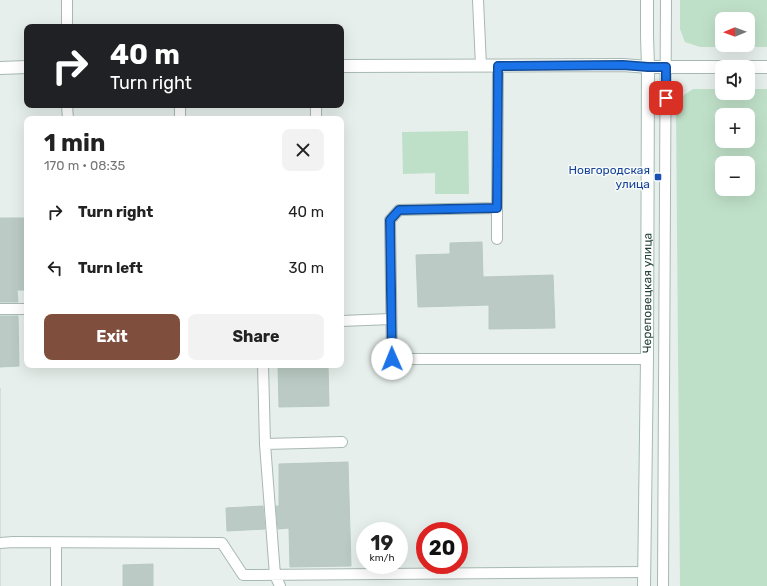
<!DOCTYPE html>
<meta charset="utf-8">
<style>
body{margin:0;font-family:Rubik,sans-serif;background:#f2f2f2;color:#222;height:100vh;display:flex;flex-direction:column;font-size:15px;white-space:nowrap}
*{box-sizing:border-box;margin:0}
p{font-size:13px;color:#767676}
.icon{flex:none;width:22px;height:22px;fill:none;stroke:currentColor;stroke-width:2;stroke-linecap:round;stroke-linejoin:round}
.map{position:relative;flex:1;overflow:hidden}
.side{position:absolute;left:24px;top:116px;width:320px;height:252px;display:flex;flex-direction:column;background:#fff;border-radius:8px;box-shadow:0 4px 16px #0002}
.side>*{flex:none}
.top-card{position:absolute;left:24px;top:24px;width:320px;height:84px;border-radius:8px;box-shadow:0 4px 16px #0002;background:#202124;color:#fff;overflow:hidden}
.needle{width:26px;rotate:269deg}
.tools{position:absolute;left:715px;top:12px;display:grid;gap:8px}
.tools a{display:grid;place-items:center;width:40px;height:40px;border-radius:8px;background:#fff;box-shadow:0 4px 16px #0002;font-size:20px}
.speed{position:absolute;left:356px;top:522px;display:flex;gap:8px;font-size:20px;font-weight:700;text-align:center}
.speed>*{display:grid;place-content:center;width:52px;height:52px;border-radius:50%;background:#fff;box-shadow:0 4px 16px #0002;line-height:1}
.speed small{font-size:10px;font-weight:400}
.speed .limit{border:6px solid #d22;background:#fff;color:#111}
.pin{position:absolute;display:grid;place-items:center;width:34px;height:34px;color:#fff;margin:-17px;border-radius:8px;box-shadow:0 2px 6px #0006}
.me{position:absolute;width:44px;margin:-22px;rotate:359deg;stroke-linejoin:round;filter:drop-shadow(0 0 3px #0008)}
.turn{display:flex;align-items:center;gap:14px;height:84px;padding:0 20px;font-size:18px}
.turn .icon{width:52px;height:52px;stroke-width:2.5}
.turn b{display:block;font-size:28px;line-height:34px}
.round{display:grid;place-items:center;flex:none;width:42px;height:42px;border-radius:8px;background:#f2f2f2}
.headline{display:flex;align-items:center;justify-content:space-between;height:68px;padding:0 20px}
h1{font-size:24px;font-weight:700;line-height:30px}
.primary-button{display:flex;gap:8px;margin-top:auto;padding:8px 20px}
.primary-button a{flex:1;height:46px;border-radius:8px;background:#804e3d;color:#fff;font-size:16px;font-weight:700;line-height:46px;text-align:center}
.primary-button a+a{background:#f2f2f2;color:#222}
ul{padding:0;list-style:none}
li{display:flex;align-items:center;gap:12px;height:56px;padding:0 20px}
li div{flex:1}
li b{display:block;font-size:15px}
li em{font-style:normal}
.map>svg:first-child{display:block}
.built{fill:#d4dfda}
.green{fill:#bfe0c8;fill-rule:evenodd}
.building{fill:#bbcac4;stroke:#b8c9c2}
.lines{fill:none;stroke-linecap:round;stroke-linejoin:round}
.lane-casing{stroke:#a8b8b2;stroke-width:12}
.street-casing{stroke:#a8b8b2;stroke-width:14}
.secondary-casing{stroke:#a4bbb3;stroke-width:14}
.lane{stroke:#fff;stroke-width:10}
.street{stroke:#fff;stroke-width:12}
.secondary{stroke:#fff;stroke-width:12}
.route-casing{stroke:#114b97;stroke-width:10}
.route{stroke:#1a73e8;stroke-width:7}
.transit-dot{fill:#1a4fb4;stroke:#f7fbf9;stroke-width:1.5}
.labels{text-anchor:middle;stroke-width:3;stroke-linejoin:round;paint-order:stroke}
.transit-label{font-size:12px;fill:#164399;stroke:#f7fbf9;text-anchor:end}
.street-label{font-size:12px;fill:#24423a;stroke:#f7fbf9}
</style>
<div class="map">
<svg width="767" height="586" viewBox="0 0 767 586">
<rect width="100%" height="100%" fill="#e6efeb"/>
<!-- built -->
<path class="built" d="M 0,388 L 1,388 L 1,586 L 0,586 Z"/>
<!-- green -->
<path class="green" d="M 680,0 L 767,0 L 767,47 L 700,47 L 685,42 L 680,29 ZM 722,19 L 748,19 L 748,45 L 722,45 Z
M 693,89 L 722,89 L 722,93 L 748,93 L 748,89 L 767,89 L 767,586 L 680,586 L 676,110 L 684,95 ZM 722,115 L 748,115 L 748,141 L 722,141 ZM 722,163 L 748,163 L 748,189 L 722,189 Z
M 468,131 L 469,194 L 435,194 L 435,173 L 403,174 L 402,132 Z"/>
<!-- building -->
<path class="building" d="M 0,218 L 27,218 L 27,290 L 17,290 L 18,302 L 0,302 Z
M 482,242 L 483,277 L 553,275 L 555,328 L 489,329 L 489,305 L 418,307 L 416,255 L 450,254 L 450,243 Z
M 0,316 L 18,316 L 19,366 L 0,367 Z
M 278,365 L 328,365 L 329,406 L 279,407 Z
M 348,462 L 351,566 L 290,567 L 289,528 L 278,529 L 276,506 L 279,506 L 279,464 Z
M 263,506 L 265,529 L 227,531 L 226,508 Z
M 153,564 L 153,586 L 123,586 L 123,565 Z"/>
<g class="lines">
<defs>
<path id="lane" d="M 67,0 L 67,27
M 478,0 L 481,66
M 67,105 L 68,119
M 316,105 L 316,119
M 180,119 L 180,105
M 497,208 L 498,65
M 497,239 L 497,208 L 399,210 L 390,220 L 392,359 L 647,359
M 0,309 L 27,309
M 341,321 L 391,319
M 263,365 L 265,444 L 342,442
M 265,444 L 275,575 L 280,586
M 0,543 L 13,542 L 222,543 L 243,575 L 645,572
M 56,586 L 56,543
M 663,586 L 666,0"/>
<path id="street" d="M 341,66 L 623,65 L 648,67 L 767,67
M 0,68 L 27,67"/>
<g id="secondary">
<path id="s1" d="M 644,586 L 647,359 L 648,67 L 647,36 L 647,0"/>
</g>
</defs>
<!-- lane casing -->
<use href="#lane" class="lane-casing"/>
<!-- street casing -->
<use href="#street" class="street-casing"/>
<!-- secondary casing -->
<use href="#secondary" class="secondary-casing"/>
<!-- lane -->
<use href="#lane" class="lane"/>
<!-- street -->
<use href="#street" class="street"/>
<!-- secondary -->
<use href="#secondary" class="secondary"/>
</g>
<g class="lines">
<defs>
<path id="route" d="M 392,359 L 390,220 L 399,210 L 497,208 L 498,66 L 623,65 L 648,67 L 666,67 L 666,98"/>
</defs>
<!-- route casing -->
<use href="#route" class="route-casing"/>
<!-- route -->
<use href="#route" class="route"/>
</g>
<!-- markers -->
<rect class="transit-dot" x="654" y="173" width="8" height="8" rx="2"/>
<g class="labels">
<!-- transit labels -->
<g class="transit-label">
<text x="650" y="174">Новгородская<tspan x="650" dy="14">улица</tspan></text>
</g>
<!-- street labels -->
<g class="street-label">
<text dy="4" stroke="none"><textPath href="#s1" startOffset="293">Череповецкая улица</textPath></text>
</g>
</g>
</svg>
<div class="tools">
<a><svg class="needle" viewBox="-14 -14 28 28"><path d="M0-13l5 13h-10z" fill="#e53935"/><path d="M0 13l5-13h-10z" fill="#767676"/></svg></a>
<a><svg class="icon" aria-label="sound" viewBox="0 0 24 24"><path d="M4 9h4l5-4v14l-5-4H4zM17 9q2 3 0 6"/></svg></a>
<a>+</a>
<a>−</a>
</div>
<div class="speed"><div>19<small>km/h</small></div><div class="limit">20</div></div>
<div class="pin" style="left:666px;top:98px;background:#d93025"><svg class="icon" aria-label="arrive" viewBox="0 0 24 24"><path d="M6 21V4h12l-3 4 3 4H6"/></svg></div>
<svg class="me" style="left:392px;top:359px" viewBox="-20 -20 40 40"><circle r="19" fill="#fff"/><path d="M0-13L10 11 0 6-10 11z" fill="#1a73e8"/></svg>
<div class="top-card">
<div class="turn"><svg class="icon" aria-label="right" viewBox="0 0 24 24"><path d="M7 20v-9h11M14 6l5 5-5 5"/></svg><div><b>40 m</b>Turn right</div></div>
</div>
<section class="side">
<div class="headline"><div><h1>1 min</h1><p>170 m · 08:35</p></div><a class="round"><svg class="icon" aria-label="close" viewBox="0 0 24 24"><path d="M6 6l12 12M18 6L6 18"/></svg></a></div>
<ul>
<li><svg class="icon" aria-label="right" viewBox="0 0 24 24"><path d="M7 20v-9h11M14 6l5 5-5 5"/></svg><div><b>Turn right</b></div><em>40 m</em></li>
<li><svg class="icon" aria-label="left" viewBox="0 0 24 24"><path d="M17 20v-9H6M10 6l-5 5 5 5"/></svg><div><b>Turn left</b></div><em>30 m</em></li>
</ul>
<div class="primary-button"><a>Exit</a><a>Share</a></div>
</section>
</div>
